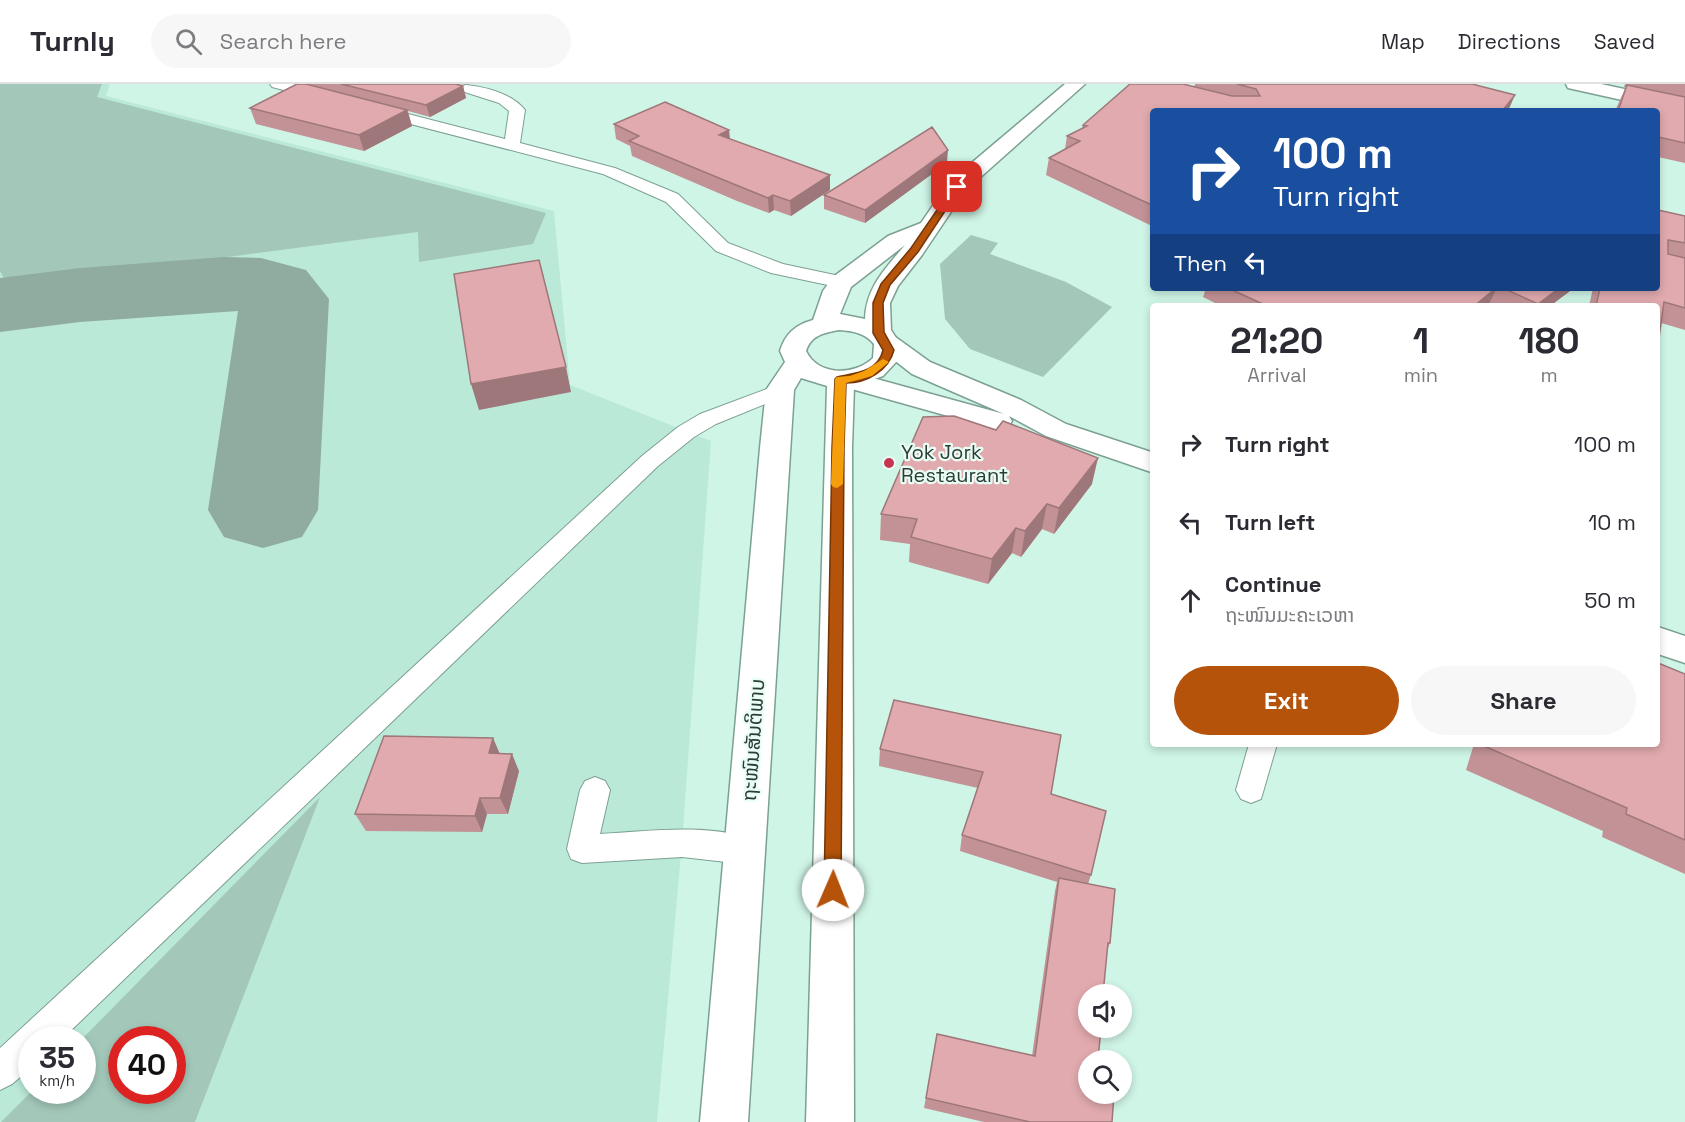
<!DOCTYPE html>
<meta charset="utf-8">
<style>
body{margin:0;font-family:"Space Grotesk","Noto Sans Lao",sans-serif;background:#f7f7f7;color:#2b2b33;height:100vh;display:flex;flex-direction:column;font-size:22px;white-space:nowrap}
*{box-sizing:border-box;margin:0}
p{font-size:20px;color:#7c7c81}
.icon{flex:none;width:33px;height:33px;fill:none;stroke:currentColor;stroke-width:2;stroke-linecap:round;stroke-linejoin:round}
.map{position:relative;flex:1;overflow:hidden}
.drawer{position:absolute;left:1150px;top:219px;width:510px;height:444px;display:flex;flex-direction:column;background:#fff;border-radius:6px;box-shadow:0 3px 9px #0003}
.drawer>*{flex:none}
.hud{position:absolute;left:1150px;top:24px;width:510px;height:183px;border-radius:6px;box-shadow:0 3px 9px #0003;background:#1a4fa0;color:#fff;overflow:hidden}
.tools{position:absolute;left:1078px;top:900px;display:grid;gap:12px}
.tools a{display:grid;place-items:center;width:54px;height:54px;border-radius:50%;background:#fff;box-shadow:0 3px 9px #0003;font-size:30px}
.speed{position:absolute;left:18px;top:942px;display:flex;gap:12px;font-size:30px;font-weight:700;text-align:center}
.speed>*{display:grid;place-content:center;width:78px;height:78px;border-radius:50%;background:#fff;box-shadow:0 3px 9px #0003;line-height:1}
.speed small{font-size:15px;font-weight:400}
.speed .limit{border:9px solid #d22;background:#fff;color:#111}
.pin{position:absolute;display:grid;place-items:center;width:51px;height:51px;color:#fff;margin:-26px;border-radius:12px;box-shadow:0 3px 9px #0006}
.me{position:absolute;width:66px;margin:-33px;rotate:1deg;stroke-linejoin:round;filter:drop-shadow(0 0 4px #0008)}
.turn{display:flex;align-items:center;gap:21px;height:126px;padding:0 24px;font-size:27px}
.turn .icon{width:78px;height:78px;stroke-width:2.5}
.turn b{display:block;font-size:42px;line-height:51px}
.then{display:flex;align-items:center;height:57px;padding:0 24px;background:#0003;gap:12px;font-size:22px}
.eta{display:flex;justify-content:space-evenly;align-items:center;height:102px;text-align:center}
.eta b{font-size:36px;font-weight:700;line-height:42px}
.cta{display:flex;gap:12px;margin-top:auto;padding:12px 24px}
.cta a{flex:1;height:69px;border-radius:36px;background:#b45309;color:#fff;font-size:24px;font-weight:700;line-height:69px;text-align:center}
.cta a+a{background:#f7f7f7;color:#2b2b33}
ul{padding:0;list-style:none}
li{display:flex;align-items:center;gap:18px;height:78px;padding:0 24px}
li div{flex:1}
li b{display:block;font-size:22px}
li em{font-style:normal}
header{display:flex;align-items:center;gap:36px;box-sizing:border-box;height:84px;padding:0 30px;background:#fff;border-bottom:2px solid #e1e1e2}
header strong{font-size:28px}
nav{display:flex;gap:33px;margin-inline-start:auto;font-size:21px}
.search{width:420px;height:54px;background:#f7f7f7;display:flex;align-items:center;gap:15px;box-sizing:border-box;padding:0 21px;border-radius:33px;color:#7c7c81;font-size:22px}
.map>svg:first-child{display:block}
.built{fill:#bbe9d8;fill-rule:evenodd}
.green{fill:#a3c8ba;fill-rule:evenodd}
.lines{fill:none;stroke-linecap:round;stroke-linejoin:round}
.taxiway{fill:#90aca1;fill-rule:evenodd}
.service-casing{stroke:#7ca092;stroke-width:2}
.minor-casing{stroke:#7ca092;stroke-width:3}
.tertiary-casing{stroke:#7ca092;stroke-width:3}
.service{fill:#fff;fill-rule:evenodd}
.minor{fill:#fff;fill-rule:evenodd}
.tertiary{fill:#fff;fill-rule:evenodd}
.wall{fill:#c29296}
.shaded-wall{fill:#9e777a}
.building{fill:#e1aaae;stroke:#9e777a;stroke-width:1.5}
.route{fill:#b45309;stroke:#753606;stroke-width:1.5}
.slow{fill:#f59e0b}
.poi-dot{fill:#c63652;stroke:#e8fef5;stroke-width:2}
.labels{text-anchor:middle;stroke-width:4.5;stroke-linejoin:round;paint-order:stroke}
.poi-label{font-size:20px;fill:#2d3c36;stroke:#e8fef5;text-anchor:start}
.street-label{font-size:20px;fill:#2d3c36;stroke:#e8fef5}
</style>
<header>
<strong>Turnly</strong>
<div class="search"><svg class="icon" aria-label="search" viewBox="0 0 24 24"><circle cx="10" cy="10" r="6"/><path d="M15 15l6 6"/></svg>Search here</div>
<nav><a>Map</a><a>Directions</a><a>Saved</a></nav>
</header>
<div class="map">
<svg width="1685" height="1038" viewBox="0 0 1685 1038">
<rect width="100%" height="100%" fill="#cff5e6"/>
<!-- built -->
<path class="built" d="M 0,0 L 110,0 L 106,12 L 554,127 L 570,301 L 711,357 L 682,759 L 657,1038 L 0,1038 ZM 32,956 L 82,956 L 82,1006 L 32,1006 ZM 122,956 L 172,956 L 172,1006 L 122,1006 Z"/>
<!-- green -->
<path class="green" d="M 0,0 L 102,0 L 97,13 L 546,129 L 533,160 L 419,178 L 418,148 L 8,202 L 0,187 Z
M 971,151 L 998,159 L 990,170 L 1066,198 L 1112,223 L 1043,293 L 970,265 L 945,235 L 940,180 Z
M 320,713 L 195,1038 L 1,1038 L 32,1007 L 82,1006 L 82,955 ZM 122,956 L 172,956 L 172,1006 L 122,1006 Z"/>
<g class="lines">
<!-- taxiway -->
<path class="taxiway" d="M 224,173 L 261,174 L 306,186 L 329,215 L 318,426 L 302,453 L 263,464 L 224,453 L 208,426 L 238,227 L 80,238 L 0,248 L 0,194 L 80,184 Z"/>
<defs>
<path id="service" d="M 270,0 L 294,0 L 327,9 L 329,12 L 322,16 L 272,3 Z
M 447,0 C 472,0 508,5 525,26 L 520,59 L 615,84 L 678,110 L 728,159 L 783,180 L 849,194 L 851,198 L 849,202 L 842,204 L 771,189 L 716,167 L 666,118 L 603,90 L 372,30 L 369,27 L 377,22 L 505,55 L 509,27 L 499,19 L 449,3 Z
M 780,300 L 787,301 L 791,306 L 787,311 L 716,340 L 694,353 L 658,382 L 61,956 L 32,956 L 32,983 L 12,1000 L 0,1006 L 0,964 L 642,372 L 678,343 L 700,330 Z
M 1249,660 L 1277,660 L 1261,715 L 1251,719 L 1241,715 L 1236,706 Z
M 595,693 L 605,697 L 610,706 L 600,750 C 649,747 709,739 755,756 L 759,766 L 755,776 L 744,780 L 682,773 L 582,779 L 571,775 L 567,765 L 580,706 L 585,697 Z"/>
<path id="minor" d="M 1566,0 L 1601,0 L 1685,18 L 1685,30 L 1568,4 Z
M 885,249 L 894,252 L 930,278 L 1021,316 L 1066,340 L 1154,369 L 1154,389 L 1046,352 L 1009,332 L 1012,337 L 1008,343 L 998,346 L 841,302 L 838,296 L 841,290 L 851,288 L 1004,330 L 912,290 L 876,262 L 872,257 L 876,252 Z
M 1658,543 L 1685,552 L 1685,579 L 1658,570 Z"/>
<path id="tertiary" d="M 1065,0 L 1085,0 L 965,107 L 922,171 L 898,202 L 890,219 L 891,246 L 900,260 L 901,268 L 898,276 L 883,292 L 854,302 L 852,364 L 854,1038 L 806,1038 L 827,302 L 801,294 L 794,306 L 748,1038 L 700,1038 L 760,364 L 766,306 L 785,278 L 780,267 C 785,250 795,241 813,236 L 823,207 L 833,193 L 888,152 L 921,139 L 949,98 ZM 905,161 C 886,184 866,203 865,235 L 840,230 L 851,203 ZM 839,246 C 853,247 865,249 874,260 L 873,274 C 854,292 818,292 806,267 C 811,251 824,249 839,246 Z"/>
</defs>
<!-- service casing -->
<use href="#service" class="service-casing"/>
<!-- minor casing -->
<use href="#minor" class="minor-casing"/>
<!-- tertiary casing -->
<use href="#tertiary" class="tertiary-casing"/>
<!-- service -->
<use href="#service" class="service"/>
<!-- minor -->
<use href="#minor" class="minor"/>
<!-- tertiary -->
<use href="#tertiary" class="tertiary"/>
</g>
<!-- wall -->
<path class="wall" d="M 297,0 L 455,0 L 463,2 L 466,14 L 430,33 L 408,27 L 412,42 L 364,67 L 256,40 L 250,24 Z
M 1195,0 L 1472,0 L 1154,27 L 1154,143 L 1046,91 L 1049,74 L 1065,65 L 1067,52 L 1082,45 L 1083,41 L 1194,3 Z
M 1625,0 L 1685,0 L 1685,79 L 1658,73 L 1658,27 L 1615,27 L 1619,18 L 1626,3 L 1624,3 Z
M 614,40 L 729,46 L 730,55 L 830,106 L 791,132 L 774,126 L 769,129 L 737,117 L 632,72 L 630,62 L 616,55 Z
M 947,79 L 865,139 L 824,125 L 824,111 Z
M 1658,126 L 1685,132 L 1685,246 L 1661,239 L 1658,222 L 1589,222 L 1593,204 L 1658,204 Z
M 1206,204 L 1574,204 L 1550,222 L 1491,222 L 1489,221 L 1488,222 L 1221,222 L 1203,213 Z
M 1092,400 L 1054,450 L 1042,445 L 1021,473 L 1012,469 L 988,500 L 909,478 L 910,460 L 880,456 L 881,430 Z
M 1685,590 L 1685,790 L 1602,753 L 1603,747 L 1466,686 L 1474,660 L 1658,660 Z
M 894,616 L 1051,710 L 1091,791 L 1088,800 L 1110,859 L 1107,866 L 1089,976 L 1112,1038 L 984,1038 L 924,1024 L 937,950 L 1032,972 L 1055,807 L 1057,798 L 960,767 L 962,751 L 978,704 L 879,682 L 880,665 Z
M 493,654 L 500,670 L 519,687 L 508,730 L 487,730 L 482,748 L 366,747 L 355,730 Z"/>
<!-- shaded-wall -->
<path class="shaded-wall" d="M 463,2 L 466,14 L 430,33 L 426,21 Z
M 1515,11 L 1508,27 L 1502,27 Z
M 407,26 L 412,42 L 364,67 L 359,51 Z
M 729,46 L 730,61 L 719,51 Z
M 948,66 L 947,79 L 865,139 L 865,126 Z
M 830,91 L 830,106 L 791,132 L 790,117 Z
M 773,111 L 774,126 L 769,129 L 768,114 Z
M 1496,204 L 1497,204 L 1488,222 L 1474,222 Z
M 1559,204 L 1574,204 L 1550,222 L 1537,222 L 1538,220 Z
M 566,283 L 571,308 L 479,326 L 471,300 Z
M 1098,374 L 1092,400 L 1054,450 L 1059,424 Z
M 1047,420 L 1042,445 L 1021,473 L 1025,447 Z
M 1016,444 L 1012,469 L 988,500 L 992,475 Z
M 493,654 L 500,671 L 489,669 Z
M 512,670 L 519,687 L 508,730 L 500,714 Z
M 480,714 L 487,730 L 482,748 L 475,732 Z"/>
<!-- building -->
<path class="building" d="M 297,0 L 306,0 L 407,26 L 359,51 L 250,24 Z
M 341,0 L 455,0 L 463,2 L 426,21 Z
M 1130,0 L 1183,0 L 1232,12 L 1260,12 L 1256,5 L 1237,0 L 1472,0 L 1515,11 L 1502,27 L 1154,27 L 1154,122 L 1049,74 L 1080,57 L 1067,52 L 1087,42 L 1083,41 Z
M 1627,1 L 1685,13 L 1685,59 L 1658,53 L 1658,27 L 1618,27 Z
M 665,18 L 729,46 L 719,51 L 830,91 L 790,117 L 773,111 L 768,114 L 736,101 L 629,57 L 639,52 L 614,40 Z
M 932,43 L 948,66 L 865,126 L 824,111 Z
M 1658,126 L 1685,132 L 1685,159 L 1668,156 L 1668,170 L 1685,174 L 1685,224 L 1664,218 L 1658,261 L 1658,222 L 1596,222 L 1600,204 L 1658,204 Z
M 539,176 L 566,283 L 471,300 L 454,190 Z
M 1228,204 L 1394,204 L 1396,205 L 1421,205 L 1423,204 L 1496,204 L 1474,222 L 1267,222 Z
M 1503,204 L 1559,204 L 1538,220 Z
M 954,332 L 996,346 L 1003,337 L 1098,374 L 1059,424 L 1047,420 L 1025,447 L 1016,444 L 992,475 L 911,453 L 917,435 L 881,430 L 923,333 Z
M 1658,579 L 1685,590 L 1685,756 L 1626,730 L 1627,724 L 1484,662 L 1484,660 L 1658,660 Z
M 894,616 L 1061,651 L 1051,710 L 1106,727 L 1091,791 L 962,751 L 983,688 L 880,665 Z
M 384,652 L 493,654 L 489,669 L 512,670 L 500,714 L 480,714 L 475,732 L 355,730 Z
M 1059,794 L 1115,805 L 1110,859 L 1108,859 L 1103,910 L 1089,910 L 1089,944 L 1101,944 L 1098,976 L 1089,976 L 1089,1010 L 1114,1010 L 1112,1038 L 1030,1038 L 926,1014 L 937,950 L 1035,972 Z"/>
<!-- route -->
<path class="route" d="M 954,101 L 961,103 L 918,168 L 890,201 L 883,219 L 884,248 L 894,266 C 889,286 867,299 846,299 L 844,364 L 841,806 L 839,811 L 833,813 L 827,811 L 824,806 L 832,364 L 835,295 L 837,293 C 856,289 878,288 883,266 L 873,249 L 873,219 L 881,200 L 911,164 Z"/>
<!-- slow -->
<path class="slow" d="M 883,275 L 889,278 L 872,292 L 846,299 L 843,400 L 837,404 L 833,403 L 831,400 L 835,295 L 837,293 L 850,292 L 864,287 Z"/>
<!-- markers -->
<circle class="poi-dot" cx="889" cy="379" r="6"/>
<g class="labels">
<!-- poi labels -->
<g class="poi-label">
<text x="901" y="375">Yok Jork<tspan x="901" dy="23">Restaurant</tspan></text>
</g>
<!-- street labels -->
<g class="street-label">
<text transform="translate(753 656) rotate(-86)" y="7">ຖະໜົນສັນຕິພາບ</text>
</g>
</g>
</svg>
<div class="tools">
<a><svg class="icon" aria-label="sound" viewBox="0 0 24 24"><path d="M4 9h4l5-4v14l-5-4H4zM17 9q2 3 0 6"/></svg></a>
<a><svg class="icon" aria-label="search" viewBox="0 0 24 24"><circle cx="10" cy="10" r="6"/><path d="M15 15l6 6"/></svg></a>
</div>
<div class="speed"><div>35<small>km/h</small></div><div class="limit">40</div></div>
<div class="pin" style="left:957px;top:103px;background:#d93025"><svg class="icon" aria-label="arrive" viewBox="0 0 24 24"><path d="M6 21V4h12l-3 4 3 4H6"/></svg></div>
<svg class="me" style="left:833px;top:806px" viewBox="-20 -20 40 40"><circle r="19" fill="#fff"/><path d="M0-13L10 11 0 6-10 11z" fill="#b45309"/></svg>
<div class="hud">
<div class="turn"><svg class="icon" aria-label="right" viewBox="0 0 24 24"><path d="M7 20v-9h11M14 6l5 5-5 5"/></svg><div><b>100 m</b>Turn right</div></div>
<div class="then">Then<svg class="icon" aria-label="left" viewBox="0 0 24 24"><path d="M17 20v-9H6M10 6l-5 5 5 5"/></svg></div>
</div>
<section class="drawer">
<div class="eta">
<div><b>21:20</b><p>Arrival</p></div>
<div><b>1</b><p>min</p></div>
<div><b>180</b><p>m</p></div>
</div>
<ul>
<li><svg class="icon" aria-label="right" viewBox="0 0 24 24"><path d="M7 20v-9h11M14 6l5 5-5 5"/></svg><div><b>Turn right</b></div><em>100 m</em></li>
<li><svg class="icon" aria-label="left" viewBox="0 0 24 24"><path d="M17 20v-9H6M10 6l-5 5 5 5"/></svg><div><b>Turn left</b></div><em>10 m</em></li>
<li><svg class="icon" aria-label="ahead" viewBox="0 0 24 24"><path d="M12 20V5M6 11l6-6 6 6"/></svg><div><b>Continue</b><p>ຖະໜົນມະຄະເວຫາ</p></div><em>50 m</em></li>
</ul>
<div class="cta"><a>Exit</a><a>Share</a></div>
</section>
</div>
